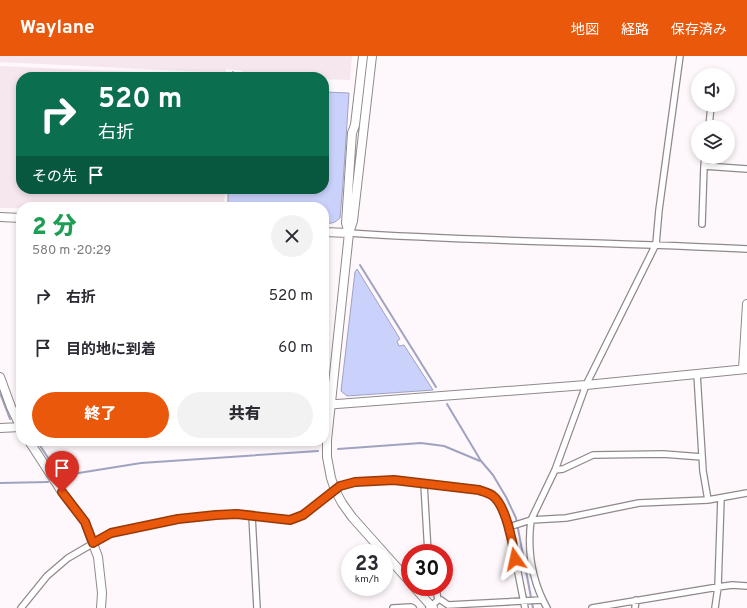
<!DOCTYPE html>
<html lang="ja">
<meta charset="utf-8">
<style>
body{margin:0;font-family:Overpass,"Noto Sans JP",sans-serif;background:#f2f2f3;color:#2b2b33;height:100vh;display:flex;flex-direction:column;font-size:15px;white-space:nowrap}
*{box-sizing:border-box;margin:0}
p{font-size:13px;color:#7c7c81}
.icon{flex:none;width:22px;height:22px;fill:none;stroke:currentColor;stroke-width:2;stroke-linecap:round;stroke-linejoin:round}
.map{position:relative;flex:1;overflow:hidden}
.drawer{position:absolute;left:16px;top:146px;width:313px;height:244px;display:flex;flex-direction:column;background:#fff;border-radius:16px;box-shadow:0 2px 6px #0003}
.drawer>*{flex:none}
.banner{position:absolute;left:16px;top:16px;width:313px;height:122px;border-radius:16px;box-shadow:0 2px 6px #0003;background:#0b6e4f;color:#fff;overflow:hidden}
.fabs{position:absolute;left:691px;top:12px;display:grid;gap:8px}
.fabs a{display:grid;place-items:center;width:44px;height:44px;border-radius:50%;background:#fff;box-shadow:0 2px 6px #0003;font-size:20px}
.speed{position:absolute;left:341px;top:488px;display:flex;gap:8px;font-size:20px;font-weight:700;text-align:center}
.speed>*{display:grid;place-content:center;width:52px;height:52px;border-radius:50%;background:#fff;box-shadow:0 2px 6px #0003;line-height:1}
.speed small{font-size:10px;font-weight:400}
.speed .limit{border:6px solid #d22;background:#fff;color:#111}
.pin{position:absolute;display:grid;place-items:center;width:34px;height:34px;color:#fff;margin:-41px -17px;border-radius:50% 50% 50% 0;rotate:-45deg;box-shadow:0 0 4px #0007}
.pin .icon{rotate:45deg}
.me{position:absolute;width:44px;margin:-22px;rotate:349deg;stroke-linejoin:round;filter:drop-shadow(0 0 3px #0008)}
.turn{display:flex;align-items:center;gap:14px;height:84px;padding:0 16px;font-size:18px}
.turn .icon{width:52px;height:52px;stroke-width:2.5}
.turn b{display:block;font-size:28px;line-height:34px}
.then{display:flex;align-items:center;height:38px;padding:0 16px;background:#0003;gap:8px;font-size:15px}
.round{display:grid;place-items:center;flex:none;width:42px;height:42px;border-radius:21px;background:#f2f2f3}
.overview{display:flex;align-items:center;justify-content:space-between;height:68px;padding:0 16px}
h1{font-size:24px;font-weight:800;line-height:30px;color:#1e9e55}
.action{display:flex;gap:8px;margin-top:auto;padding:8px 16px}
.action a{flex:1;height:46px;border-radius:24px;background:#ea580c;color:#fff;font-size:16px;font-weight:800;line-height:46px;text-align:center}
.action a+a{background:#f2f2f3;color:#2b2b33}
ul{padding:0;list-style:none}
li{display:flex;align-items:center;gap:12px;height:52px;padding:0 16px}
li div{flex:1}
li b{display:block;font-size:15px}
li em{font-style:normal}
header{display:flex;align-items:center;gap:24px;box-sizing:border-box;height:56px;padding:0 20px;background:#ea580c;color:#fff}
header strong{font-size:19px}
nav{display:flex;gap:22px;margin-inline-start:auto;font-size:14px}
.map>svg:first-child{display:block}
.built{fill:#f6e7ee}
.water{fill:#cad1fb;stroke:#9fa3c1}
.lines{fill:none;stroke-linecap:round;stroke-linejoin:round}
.stream{stroke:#9fa3c1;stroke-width:2}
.street-casing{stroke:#90898c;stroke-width:8}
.secondary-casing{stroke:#90898c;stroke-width:10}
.street{stroke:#fff;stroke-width:5.5}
.secondary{stroke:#fff;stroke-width:8}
.route-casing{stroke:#983908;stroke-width:10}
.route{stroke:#ea580c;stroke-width:7}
</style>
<header>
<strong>Waylane</strong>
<nav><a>地図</a><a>経路</a><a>保存済み</a></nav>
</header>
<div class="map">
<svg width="747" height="552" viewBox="0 0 747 552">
<rect width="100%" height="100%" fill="#fef7fb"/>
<!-- built -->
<path class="built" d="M 0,0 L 352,0 L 350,24 L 324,23 L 324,21 L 247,20 L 241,14 L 226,13 L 226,17 L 0,6 Z
M 0,10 L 224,20 L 21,21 L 21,133 L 225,133 L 224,151 L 0,152 Z"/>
<!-- water -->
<path class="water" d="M 324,36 L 349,37 C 346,79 344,121 340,162 C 335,167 331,168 324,167 L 324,151 L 228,151 L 228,133 L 324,133 Z
M 357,213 L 400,283 L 397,285 L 399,290 L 404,289 L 433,334 L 347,340 L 341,335 L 355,216 Z"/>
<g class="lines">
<!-- stream -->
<path class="stream" d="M 233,16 L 237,21
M 360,209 L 436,331
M 0,337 L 10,363
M 447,348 L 481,405 L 493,419 L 506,441 L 516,462 L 533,552
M 37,385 L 60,420 L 141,407 L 318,395
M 338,393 L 421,387 L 444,390 L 480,405
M 0,427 L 48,426"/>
<defs>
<path id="street" d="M 680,0 L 659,154 L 656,188 L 586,329 L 555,414 L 531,464 L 566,462 L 639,447 L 708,444 L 747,437
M 709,71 L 711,49
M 705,101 L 704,110 L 747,113
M 702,168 L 704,110
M 349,177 C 481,186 614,186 747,193
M 697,318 L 703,415 L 708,444
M 555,414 L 563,413 L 593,399 L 663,398 L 702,401
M 424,428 L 428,497
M 252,460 L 257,552
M 509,471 L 531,464 C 527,495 532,525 547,552
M 432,531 L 437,538 L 438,544
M 21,552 L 47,520 L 68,502 L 111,477 L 178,463 L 216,459 L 237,458 L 290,464 L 303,459 L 340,430 L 355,426 L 394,424 L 479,434 L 486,436 L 494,441 L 499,447 L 509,471 L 525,552
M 393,552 L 411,551 L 413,552
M 429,552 L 438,544 L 441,544 L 448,549 L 542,544
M 592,552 L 718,531 L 732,529 L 747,530
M 635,552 L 636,544
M 715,552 L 718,531 L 721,442"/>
<path id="secondary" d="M 363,0 L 355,69 L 352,77 L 346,167 L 349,177 L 353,165 L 372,0
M 0,161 L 21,162
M 324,176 L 349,177 L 327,384 L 327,401 L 331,422 L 335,434 L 342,447 L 352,461 L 410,526
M 743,313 L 747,248
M 0,321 L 11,351 L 21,372
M 324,349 L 586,329 L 747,313
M 0,372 L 21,371
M 29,385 L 62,436 L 85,466 L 98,501 L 102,537 L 101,552
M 414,531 L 433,552"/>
</defs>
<!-- street casing -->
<use href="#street" class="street-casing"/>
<!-- secondary casing -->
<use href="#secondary" class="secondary-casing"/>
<!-- street -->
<use href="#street" class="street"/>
<!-- secondary -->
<use href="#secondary" class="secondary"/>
</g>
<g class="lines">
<defs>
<path id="route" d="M 62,436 L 85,466 L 93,487 L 111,477 L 178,463 L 216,459 L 237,458 L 290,464 L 303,459 L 340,430 L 355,426 L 394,424 L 479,434 C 484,436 489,437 493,440 C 506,450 513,487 515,503"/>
</defs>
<!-- route casing -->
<use href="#route" class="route-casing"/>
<!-- route -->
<use href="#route" class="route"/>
</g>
</svg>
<div class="fabs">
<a><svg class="icon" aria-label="sound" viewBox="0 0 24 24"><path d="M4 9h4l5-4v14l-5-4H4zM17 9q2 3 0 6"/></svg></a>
<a><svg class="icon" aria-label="layers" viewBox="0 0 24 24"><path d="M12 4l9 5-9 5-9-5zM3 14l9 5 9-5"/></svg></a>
</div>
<div class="speed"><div>23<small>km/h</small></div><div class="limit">30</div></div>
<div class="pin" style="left:62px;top:436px;background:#d93025"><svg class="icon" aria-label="arrive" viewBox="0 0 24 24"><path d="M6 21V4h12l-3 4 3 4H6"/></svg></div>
<svg class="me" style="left:515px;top:503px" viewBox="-20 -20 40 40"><path d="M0-17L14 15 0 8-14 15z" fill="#ea580c" stroke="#fff" stroke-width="4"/></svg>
<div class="banner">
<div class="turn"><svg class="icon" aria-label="right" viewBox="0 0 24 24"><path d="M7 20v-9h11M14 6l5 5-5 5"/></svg><div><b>520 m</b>右折</div></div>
<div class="then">その先<svg class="icon" aria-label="arrive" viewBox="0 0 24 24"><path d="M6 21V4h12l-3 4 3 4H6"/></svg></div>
</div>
<section class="drawer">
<div class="overview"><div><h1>2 分</h1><p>580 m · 20:29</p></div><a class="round"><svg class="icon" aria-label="close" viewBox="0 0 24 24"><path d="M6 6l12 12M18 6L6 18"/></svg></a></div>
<ul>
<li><svg class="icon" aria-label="right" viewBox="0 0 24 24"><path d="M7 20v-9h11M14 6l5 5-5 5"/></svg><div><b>右折</b></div><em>520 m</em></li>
<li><svg class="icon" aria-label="arrive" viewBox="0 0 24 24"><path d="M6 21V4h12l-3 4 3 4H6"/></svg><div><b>目的地に到着</b></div><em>60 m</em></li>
</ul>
<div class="action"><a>終了</a><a>共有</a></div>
</section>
</div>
